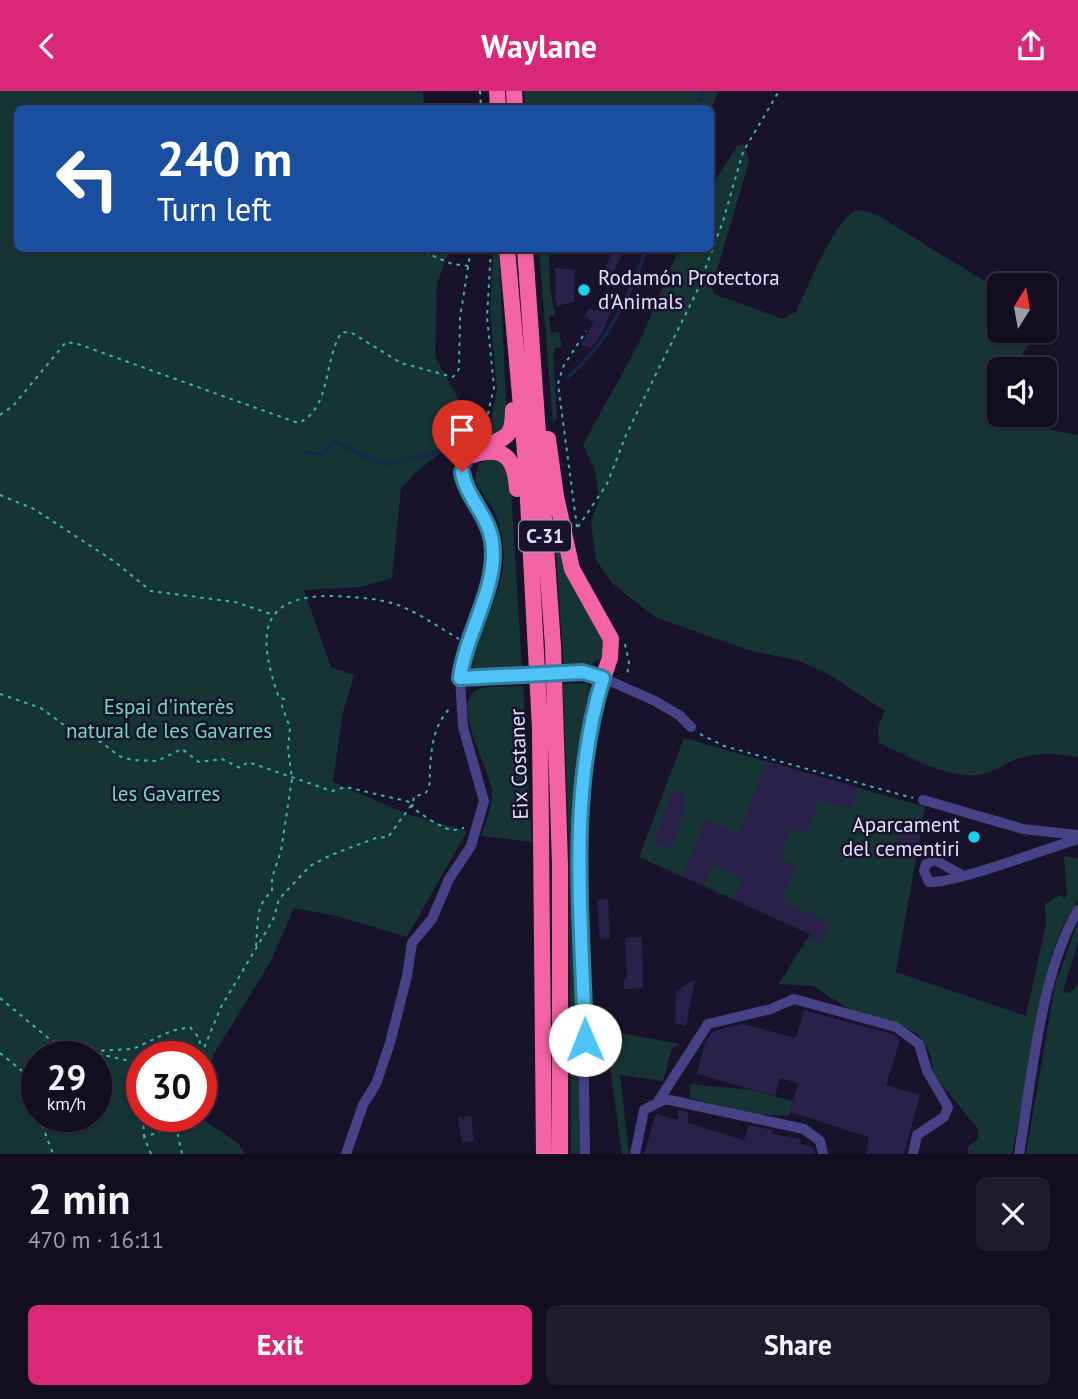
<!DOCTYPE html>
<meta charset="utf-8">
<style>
body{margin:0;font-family:"PT Sans",sans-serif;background:#1f1c2d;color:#f1f3f6;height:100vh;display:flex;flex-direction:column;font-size:26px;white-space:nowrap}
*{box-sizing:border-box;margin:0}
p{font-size:23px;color:#9c9ca5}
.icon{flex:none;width:38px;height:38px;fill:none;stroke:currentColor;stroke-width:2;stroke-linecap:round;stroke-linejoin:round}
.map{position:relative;height:1063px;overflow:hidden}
.details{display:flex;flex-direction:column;background:#120e20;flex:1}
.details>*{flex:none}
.top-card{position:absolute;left:14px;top:14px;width:700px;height:147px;border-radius:10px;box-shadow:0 2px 5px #0004,0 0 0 2px #312e3e;background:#1a4fa0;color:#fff;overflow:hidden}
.needle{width:46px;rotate:11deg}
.buttons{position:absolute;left:987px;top:182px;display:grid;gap:14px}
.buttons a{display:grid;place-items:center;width:70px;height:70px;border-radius:10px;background:#120e20;box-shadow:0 2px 5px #0004,0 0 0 2px #312e3e;font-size:35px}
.speed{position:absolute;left:21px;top:950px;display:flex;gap:14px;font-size:35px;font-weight:700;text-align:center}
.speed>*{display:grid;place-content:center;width:91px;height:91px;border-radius:50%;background:#120e20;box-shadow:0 2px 5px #0004,0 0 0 2px #312e3e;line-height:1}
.speed small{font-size:18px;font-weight:400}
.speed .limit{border:10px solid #d22;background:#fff;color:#111}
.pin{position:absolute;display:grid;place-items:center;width:60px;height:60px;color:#fff;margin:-72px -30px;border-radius:50% 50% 50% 0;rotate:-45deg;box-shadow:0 0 7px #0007}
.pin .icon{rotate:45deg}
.me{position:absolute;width:77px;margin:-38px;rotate:359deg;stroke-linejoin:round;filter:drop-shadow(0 0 5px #0008)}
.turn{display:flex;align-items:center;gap:24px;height:147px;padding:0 28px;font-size:32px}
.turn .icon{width:91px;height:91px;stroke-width:2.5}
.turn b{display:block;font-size:49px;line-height:60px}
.round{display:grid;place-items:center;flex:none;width:74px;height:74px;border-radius:10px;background:#1f1c2d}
.overview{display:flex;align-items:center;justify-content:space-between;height:119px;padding:0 28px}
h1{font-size:42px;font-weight:600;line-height:52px}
.cta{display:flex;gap:14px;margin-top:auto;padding:14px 28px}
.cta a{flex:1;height:80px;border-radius:10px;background:#db2777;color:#fff;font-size:28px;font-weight:600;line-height:80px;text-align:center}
.cta a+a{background:#1f1c2d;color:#f1f3f6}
header{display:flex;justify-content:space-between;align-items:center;height:91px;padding:0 28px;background:#db2777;color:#fff;font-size:32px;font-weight:600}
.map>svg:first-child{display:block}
.green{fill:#173434;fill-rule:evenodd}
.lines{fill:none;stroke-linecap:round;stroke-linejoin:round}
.stream{stroke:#14284e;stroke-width:3.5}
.building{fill:#2a214a}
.path{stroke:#3bb5b2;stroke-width:2;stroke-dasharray:3.5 5;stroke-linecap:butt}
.minor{stroke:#474286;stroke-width:10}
.highway{stroke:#f463a4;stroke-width:16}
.route-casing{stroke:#337fa1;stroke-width:18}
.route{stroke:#4fc3f7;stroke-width:12}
.poi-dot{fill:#1ad2ee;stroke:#18132b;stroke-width:2.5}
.labels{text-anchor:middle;stroke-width:5;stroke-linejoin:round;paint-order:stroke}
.shield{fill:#18132b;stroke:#a7a2be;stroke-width:2}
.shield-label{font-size:19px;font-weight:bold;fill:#e4dffd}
.poi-label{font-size:21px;fill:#e4dffd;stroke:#18132b;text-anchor:start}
.park-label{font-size:21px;fill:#6fd9c2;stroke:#18132b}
.street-label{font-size:21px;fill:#e4dffd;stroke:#18132b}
</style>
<header><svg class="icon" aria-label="back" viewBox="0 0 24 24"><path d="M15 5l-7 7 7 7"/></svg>Waylane<svg class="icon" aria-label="share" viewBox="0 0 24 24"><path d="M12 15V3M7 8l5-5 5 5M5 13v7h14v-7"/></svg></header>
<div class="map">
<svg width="1078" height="1063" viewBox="0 0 1078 1063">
<rect width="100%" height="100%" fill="#18132b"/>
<!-- green -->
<path class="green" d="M 0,0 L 423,0 L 424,17 L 18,18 L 18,158 L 450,158 L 437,192 L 435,266 L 464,318 L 456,350 L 416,381 L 401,398 L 392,487 L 361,496 L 304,499 L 331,576 L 354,584 L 343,621 L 333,691 L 407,723 L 467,740 L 407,846 L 337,825 L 294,817 L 270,872 L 213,964 L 202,1028 L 238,1052 L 245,1063 L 0,1063 ZM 37,966 L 96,966 L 96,1026 L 37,1026 ZM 142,966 L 201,966 L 201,1026 L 142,1026 Z
M 524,0 L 719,0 L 711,18 L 525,17 Z
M 744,53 L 749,71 L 712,196 L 714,203 L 783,228 L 796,221 C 806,200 835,129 855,120 C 864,117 874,123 882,127 L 999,199 L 999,240 L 1036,240 L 1037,243 L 1023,262 L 1019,278 L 999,278 L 999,324 L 1030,324 L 1041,337 L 1078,344 L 1078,666 C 1060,663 1041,661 1023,666 C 1007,670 995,682 978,684 C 944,687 909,665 879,652 L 878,636 L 885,620 L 828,583 L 800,570 L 748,559 L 655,526 L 613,493 L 596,469 L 591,431 L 599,408 L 595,379 L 583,354 L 640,250 L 679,158 L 710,158 L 711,96 L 737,55 Z
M 493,158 L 499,158 L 507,334 L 487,350 L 497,298 L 490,220 Z
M 539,158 L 549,158 L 550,198 L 555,224 L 549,225 L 551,242 L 559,241 L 562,256 L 556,257 L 553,264 L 557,326 L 553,333 Z
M 496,367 L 503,371 L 510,382 L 522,578 L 476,578 L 472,575 C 483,519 518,489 497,427 C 492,413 481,403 475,389 L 479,372 Z
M 552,407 C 563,462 571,504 606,550 L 603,566 L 592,573 L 564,575 Z
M 587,592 L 592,600 L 584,642 L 581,1063 L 571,1063 L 569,757 L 563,593 Z
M 523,595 L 532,751 L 481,745 C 485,732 492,717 492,703 C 492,681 451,616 475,600 C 486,593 510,596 523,595 Z
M 684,647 L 925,716 L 896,881 L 1026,925 L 1046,833 L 1045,813 L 1059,804 L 1065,807 L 1067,804 L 1064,765 L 1078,767 L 1078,809 L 1063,834 L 1051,866 L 1012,1063 L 968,1063 L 968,1056 L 978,1048 L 978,1038 L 934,984 L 930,962 L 918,943 L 901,934 L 849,918 L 813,895 L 779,893 L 810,843 L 639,766 Z
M 1078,831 L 1078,850 L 1063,901 L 1069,902 L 1078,893 L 1078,1063 L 1026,1063 L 1055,894 Z
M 605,939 L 680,953 L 672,957 L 663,990 L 620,984 L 629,1063 L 622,1063 Z
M 690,993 L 751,999 L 793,1010 L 789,1025 L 756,1023 L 690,1007 Z"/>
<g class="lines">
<!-- stream -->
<path class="stream" d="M 694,18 L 704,0
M 568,286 C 605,256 632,202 646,158
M 306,362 L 324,363 L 334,350 L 370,368 L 390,373 L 473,353"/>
</g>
<!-- building -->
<path class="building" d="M 614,158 L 624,158 L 608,194 L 599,190 Z
M 555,177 L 575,179 L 574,211 L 556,215 Z
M 601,210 L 613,216 L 602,242 L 592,257 L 581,254 L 594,231 L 584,226 L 589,217 L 596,220 Z
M 766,670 L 857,696 L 851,718 L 818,709 L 807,743 L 791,737 L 780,768 L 796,774 L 782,810 L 825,829 L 823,832 L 829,835 L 821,852 L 810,847 L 810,843 L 734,808 L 742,787 L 712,774 L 704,795 L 683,785 L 705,728 L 739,742 Z
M 672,699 L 685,703 L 684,708 L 687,709 L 671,759 L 653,752 Z
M 901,737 L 921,740 L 917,765 L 897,761 Z
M 608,808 L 610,847 L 600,848 L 597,809 Z
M 642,846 L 643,897 L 624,898 L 624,888 L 627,888 L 625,847 Z
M 695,888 L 686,935 L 675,932 L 676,900 Z
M 804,919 L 892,943 L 900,949 L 886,994 L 920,1004 L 904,1063 L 866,1063 L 869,1046 L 790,1021 L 798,992 L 780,987 L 775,1005 L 697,983 L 705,952 L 713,940 L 743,933 L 796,947 Z
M 678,1019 L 688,1021 L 688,1032 L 744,1049 L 749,1034 L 773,1039 L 772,1043 L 800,1048 L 799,1052 L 813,1056 L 815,1063 L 644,1063 L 656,1023 L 678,1029 Z
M 471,1025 L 474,1050 L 462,1051 L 458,1027 Z"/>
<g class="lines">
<!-- path -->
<path class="path" d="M 480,0 L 481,18
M 367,158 L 368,158
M 417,158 L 452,173 L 469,175
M 0,324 L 13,315 L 66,251 L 78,253 L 298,332 C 332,318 323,268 342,241 L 352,242 L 401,272 L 453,286 L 459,278 L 460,227 L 471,158
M 484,340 L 494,296 L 487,226 L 491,158
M 0,404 L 34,418 L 115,471 L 151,500 L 235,511 L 271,523
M 577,436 L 558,293 L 563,276 L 586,240
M 578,436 L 607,393 L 626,344 L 697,200 L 723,130 L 743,61 L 779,0
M 625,553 L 629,571 L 627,585
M 0,603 L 41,617 L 76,643 L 101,651 L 119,665 L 132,669 L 157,670 L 182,658 L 199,671 L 222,668 L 240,677 L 248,671 L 332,700 L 346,696 L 406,710 L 413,712 L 412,716 C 419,722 444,739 453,739 C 457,739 460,737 464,737
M 700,643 L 724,655 L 913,707
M 256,855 C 258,835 255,812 272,801 L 272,787 L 281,760 L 292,688 L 288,657 L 290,637 L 282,615 L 284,608 L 279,607 C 258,547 256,504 333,505 C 353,506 373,507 392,512 C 415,519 438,536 459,548
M 0,907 L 47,946 L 62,956 L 78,961 L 133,958 L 171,940 L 190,936 L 200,948 L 199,966
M 90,961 L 139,972 L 142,983
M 0,962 L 22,980 L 37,1020
M 201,964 L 221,916 L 273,829 L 279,808 L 310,775 L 331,764 L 376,747 L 388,746 L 413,712 L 414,705 L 425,703 C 432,693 429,688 430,677 C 432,652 434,634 451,616
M 39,1026 L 53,1063
M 143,1026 L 144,1045
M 174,1026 L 182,1063
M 151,1063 L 144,1046 L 166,1039 L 173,1031"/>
<!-- minor -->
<path class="minor" d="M 473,364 L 462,381 C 466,406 488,424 492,450 C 499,497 466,540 460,587 L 592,582 L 655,610 L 679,624 L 691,636
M 923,709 L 1023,738 L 1078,744
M 962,784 L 935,769 L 926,773 L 924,780 L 929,791 C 953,793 1049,757 1078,748
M 659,1009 L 708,933 L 771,918 L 794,908 L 896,936 L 919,953 L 927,980 L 948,1016 L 944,1026 L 917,1044 L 913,1063
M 346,1063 L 363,1014 L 376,993 L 390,952 L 407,885 L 412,852 L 432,828 L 449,788 L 471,755 L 484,710 L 463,636 L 460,587
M 585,1063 L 580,700 L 588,642 L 603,587
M 635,1063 L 644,1019 L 665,1008 L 804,1038 L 820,1050 L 823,1063
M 1019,1063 C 1031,992 1041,880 1078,819"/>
<!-- highway -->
<path class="highway" d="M 497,0 L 498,18
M 514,0 L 515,18
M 507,158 L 526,372 L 540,637 L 544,1063
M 525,158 L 553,555 L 560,773 L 560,1063
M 548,348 L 556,405 L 572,478 L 611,548 L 610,567 L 603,587
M 481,358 C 503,345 513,351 513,319
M 473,364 C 505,354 515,368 517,398"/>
</g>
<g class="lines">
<defs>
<path id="route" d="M 462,381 C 466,406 488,424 492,450 C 499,496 466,540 460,587 L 583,581 L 603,587 C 567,704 582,828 585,949"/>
</defs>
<!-- route casing -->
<use href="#route" class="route-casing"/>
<!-- route -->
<use href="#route" class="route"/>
</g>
<!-- markers -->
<g class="poi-dot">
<circle cx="584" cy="199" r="7"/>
<circle cx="974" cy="746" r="7"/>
</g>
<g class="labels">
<!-- shield labels -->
<rect class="shield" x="519" y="429.5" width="52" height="31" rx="5"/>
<g class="shield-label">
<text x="545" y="452">C-31</text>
</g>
<!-- poi labels -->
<g class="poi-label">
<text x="598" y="194">Rodamón Protectora<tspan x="598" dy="24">d'Animals</tspan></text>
<text x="960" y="741" text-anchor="end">Aparcament<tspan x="960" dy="24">del cementiri</tspan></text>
</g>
<!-- park labels -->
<g class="park-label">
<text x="169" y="623">Espai d'interès<tspan x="169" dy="24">natural de les Gavarres</tspan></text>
<text x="166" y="710">les Gavarres</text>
</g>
<!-- street labels -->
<g class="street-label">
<text transform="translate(519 673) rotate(-92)" y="7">Eix Costaner</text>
</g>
</g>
</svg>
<div class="buttons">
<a><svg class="needle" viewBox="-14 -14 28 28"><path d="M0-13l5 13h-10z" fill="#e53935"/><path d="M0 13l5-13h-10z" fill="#9c9ca5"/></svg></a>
<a><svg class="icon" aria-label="sound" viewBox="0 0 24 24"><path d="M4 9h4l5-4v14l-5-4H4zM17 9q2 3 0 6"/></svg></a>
</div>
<div class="speed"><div>29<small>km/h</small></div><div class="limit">30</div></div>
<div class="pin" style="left:462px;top:381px;background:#d93025"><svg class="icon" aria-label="arrive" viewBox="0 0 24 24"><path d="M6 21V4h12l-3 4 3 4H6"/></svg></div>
<svg class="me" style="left:585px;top:949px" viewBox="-20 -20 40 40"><circle r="19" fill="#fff"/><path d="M0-13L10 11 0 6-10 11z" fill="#4fc3f7"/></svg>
<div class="top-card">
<div class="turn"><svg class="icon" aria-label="left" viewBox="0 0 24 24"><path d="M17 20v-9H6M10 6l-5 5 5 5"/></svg><div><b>240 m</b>Turn left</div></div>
</div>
</div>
<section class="details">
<div class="overview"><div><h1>2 min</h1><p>470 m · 16:11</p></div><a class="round"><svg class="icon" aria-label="close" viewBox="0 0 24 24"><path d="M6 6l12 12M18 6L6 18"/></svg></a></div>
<div class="cta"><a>Exit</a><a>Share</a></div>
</section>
